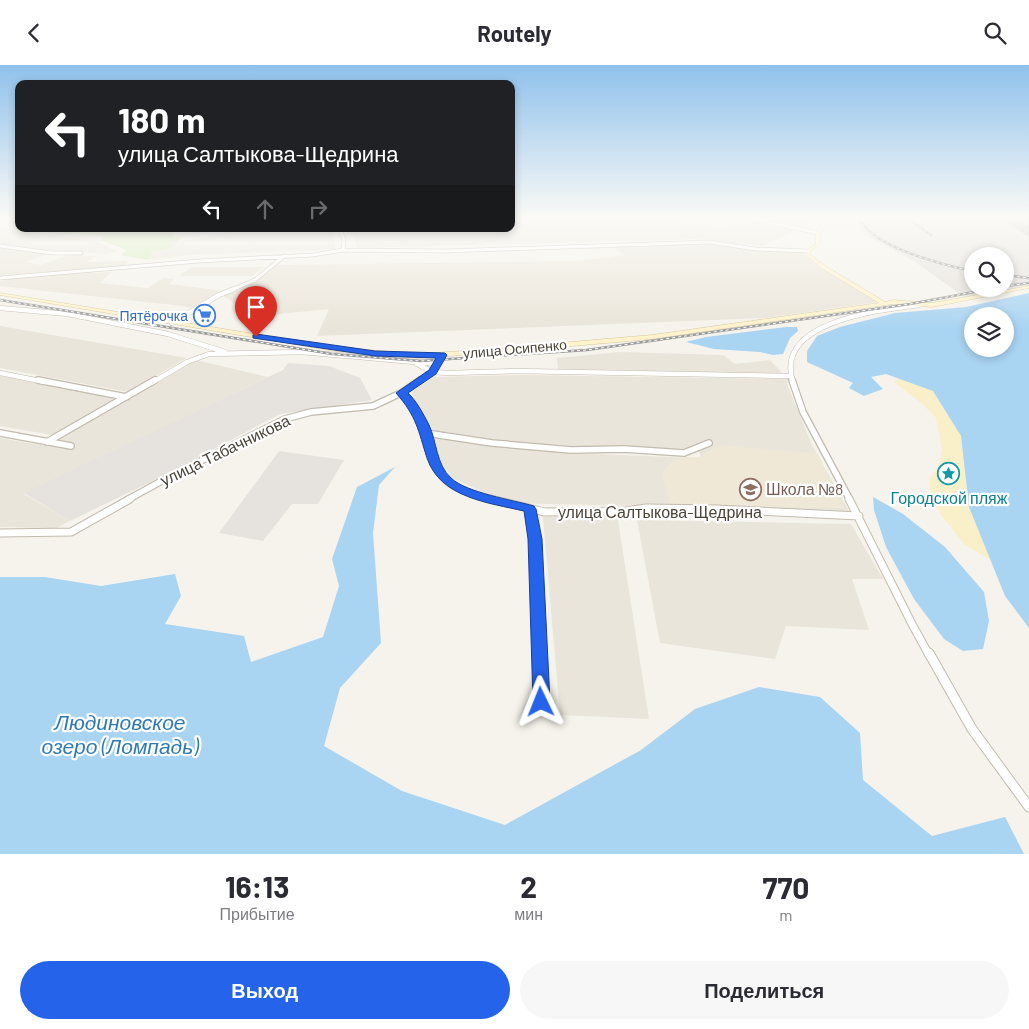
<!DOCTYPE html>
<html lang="ru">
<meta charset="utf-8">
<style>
body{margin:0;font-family:Barlow,sans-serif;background:#f7f7f7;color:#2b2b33;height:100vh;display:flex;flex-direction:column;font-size:19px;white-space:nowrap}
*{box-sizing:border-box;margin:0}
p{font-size:16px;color:#7c7c81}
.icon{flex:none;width:28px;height:28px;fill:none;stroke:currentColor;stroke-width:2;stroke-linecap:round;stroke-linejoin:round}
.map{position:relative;height:789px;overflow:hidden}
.side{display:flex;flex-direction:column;background:#fff;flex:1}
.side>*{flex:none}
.banner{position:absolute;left:15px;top:15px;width:500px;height:152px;border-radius:10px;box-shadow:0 2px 8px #0003;background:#202124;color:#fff;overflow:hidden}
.tools{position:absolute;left:964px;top:182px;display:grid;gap:10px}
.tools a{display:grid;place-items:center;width:50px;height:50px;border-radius:50%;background:#fff;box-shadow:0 2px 8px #0003;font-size:25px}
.pin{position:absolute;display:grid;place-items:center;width:42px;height:42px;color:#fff;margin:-51px -21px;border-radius:50% 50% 50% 0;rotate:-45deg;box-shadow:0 0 5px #0007}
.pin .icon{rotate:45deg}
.me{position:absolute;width:55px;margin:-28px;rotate:358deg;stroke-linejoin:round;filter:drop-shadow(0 0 4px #0008)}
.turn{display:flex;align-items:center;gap:18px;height:105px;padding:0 20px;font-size:22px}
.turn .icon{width:65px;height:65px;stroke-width:2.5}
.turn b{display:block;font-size:35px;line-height:42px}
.lanes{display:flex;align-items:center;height:48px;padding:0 20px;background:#0003;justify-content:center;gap:25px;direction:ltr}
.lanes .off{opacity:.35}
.eta{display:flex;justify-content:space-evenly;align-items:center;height:85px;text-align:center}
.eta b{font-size:30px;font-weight:700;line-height:35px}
.cta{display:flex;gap:10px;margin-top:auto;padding:10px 20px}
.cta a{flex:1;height:58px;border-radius:30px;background:#2563eb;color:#fff;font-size:20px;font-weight:700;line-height:58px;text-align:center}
.cta a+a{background:#f7f7f7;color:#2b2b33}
header{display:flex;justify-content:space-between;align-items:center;height:65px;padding:0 20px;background:#fff;font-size:22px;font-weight:700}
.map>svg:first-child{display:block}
.residential{fill:#eae5da}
.industrial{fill:#e6e2dd;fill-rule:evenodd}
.education{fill:#efe8d6}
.green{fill:#d2eab5}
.sand{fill:#f9efc9}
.water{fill:#a9d4f2;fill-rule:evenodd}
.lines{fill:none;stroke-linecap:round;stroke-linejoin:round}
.street-far4-casing{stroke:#c2bbae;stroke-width:4.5}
.street-far3-casing{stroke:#c2bbae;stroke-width:5.5}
.street-far2-casing{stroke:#c2bbae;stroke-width:8}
.street-far1-casing{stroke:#c2bbae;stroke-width:9}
.street-casing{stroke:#c2bbae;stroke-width:11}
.secondary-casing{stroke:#d6c79b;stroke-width:1}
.street-far4{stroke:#fff;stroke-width:3}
.street-far3{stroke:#fff;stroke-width:4.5}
.street-far2{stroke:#fff;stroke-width:5.5}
.street-far1{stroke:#fff;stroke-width:7}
.street{stroke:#fff;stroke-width:9}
.secondary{fill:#fff3cd;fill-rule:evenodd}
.rail-casing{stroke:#9a9a9a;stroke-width:2.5}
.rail{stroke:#fff;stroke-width:1;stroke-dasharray:3;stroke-linecap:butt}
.wall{fill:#bab2a6}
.building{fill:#d8cfc1;stroke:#979187}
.route{fill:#2563eb;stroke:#184099}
.labels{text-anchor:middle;stroke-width:4.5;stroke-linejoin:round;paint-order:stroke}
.far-shop-label{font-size:14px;fill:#366cbe;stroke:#fff;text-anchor:end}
.far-street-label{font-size:14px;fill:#4b4439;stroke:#fff}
.street-label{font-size:16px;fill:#4b4439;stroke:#fff}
.education-label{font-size:16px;fill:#785e54;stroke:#fff;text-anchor:start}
.culture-label{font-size:16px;fill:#0d838f;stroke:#fff}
.near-water-label{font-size:21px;font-style:italic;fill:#2e7ab2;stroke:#fff}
</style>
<header><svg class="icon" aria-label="back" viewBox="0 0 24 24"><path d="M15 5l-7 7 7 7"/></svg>Routely<svg class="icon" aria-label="search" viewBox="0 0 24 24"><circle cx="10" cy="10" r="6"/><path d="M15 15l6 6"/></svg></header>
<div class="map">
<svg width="1029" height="789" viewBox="0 0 1029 789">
<rect width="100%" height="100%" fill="#f6f3ec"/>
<!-- residential -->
<path class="residential" d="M 511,154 L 673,154 L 720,163 L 735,158 L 770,158 L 797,164 L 763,181 L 696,174 L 357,183 L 352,164 L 511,164 Z
M 756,154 L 819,154 L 801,163 Z
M 0,163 L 95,176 L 117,186 L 106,189 L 45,185 L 0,179 Z
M 234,164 L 290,166 L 271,164 L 334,164 L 298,166 L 332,166 L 336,184 L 190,190 L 147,195 L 152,190 L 150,187 L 172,183 L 170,178 L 234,167 Z
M 692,178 L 801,187 L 820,203 L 877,237 L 766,253 L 317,271 L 329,244 L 250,252 L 243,243 L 223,231 L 248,221 L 277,200 L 576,196 L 625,190 L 612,182 Z
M 0,183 L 47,189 L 25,197 L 41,200 L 69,190 L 97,191 L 86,197 L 129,196 L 124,201 L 0,210 Z
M 191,202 L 265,202 L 252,211 L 179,211 Z
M 112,207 L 99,218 L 148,223 L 163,213 L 174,214 L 169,219 L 224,226 L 192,242 L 0,221 L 0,217 L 7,214 L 25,211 Z
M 0,261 L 187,293 L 128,327 L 0,303 Z
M 620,287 L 723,290 L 735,299 L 770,295 L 783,309 L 558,304 L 557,293 Z
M 196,295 L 268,312 L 24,429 L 70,456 L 56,463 L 0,462 L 0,373 L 46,381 Z
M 524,310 L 788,314 L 787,319 L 812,380 L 849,446 L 507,438 L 452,413 L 440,395 L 433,373 L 491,381 L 571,388 L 696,393 L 701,391 L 699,387 L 571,381 L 493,375 L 431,365 L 411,327 L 433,312 Z
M 0,311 L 118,333 L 52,370 L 0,361 Z
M 617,449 L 649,654 L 560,650 L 543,452 Z
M 637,455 L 851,459 L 883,514 L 852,514 L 869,565 L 786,561 L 775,594 L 660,578 Z"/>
<!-- industrial -->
<path class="industrial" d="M 854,154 L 1029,154 L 1029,220 L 964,232 L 914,196 L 864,170 ZM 972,191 L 1005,191 L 1005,224 L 972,224 Z
M 288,298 L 329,301 L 360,313 L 372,335 L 280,349 L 169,408 L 70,456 L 24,428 L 283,305 Z
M 279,386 L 344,395 L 318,439 L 292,439 L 263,476 L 219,468 Z"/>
<!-- education -->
<path class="education" d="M 720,380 L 818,389 L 843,443 L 670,439 L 662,408 L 670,399 L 682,392 L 700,392 Z"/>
<!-- green -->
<path class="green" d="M 60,164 L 168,164 L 174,169 L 173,172 L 181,172 L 177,177 L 171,178 L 173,183 L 150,187 L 152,190 L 147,195 L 121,190 L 126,185 L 101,175 L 104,173 L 102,170 L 52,168 Z"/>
<!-- sand -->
<path class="sand" d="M 899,313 L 933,326 L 961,371 L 969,442 L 991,495 L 964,479 L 941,450 L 931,430 L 929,414 L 938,403 L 942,385 L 936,353 L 920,337 L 894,317 Z"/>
<!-- water -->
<path class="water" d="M 1029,228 L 1029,563 L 1005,531 L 969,442 L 961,371 L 933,326 L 886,309 L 871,312 L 883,324 L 864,331 L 849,323 L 853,318 L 807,297 L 807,286 L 817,271 L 840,262 L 895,248 L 966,242 ZM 1005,251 L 1005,284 L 972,284 L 972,251 Z
M 786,262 L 797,262 L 798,266 L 790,273 L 783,289 L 773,290 L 760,287 L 714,284 L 686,277 L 706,272 Z
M 395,402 L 379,420 L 373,468 L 381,578 L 340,623 L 324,681 L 402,726 L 505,760 L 641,685 L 695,644 L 759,622 L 820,632 L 860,668 L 863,715 L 932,771 L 1005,752 L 1024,789 L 0,789 L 0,512 L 45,512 L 101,521 L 175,509 L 181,531 L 165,559 L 244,571 L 251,597 L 323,572 L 339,521 L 332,494 L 357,422 Z
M 873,432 L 903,449 L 945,482 L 984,527 L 989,556 L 983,584 L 963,586 L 944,574 L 914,534 L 886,482 L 874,445 Z"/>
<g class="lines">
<defs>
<path id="street-far4" d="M 753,154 L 818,168
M 340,164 L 344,175 L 343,185
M 0,181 L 52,188 L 81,188
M 0,213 L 199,196 L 313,190 L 343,185 L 446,186 L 709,177 L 756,184 L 808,186
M 231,225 L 255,215 L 284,191"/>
<path id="street-far3" d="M 0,243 L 68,249 L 168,269 L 225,287
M 172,258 L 219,230 L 234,224
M 417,299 L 433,307 L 449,308 L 516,306 L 791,311
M 0,308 L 45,317
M 153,317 L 187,297 L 209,289 L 302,287 L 438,299
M 418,317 L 433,307 L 442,290
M 793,317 C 773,256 881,245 919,240"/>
<path id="street-far2" d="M 38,315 L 126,332
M 792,315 L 803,347 L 850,435
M 401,328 C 410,335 419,349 424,360 C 432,377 431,404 448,417 C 460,427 480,430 495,435
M 0,368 L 71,381
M 426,368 L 492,378 L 571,385 L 624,384 L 684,388 L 709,378
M 47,377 L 155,315
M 127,435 L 167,413 L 285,354 L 311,347 L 373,341 L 401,328 L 420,315"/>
<path id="street-far1" d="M 491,434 L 545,447 L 626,446 L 646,443 L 717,444 L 859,451
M 849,434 L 912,559 L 929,590
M 530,444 L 535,474 L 539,590
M 0,468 L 71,467 L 130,434"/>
<path id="street" d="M 539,588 L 541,637
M 929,588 L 972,664 L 1029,742"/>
<path id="secondary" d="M 824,154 L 828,154 L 820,168 L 820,179 L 810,186 L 810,190 L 827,202 L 885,237 L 893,235 L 932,238 L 1029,221 L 1029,223 L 932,242 L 893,239 L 652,274 L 479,289 L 417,293 L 335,286 L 0,230 L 0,228 L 335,282 L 417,289 L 479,285 L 652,270 L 879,238 L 823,204 L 806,190 L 807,185 L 816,179 L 816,168 Z"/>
</defs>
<!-- street-far4 casing -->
<use href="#street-far4" class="street-far4-casing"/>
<!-- street-far3 casing -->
<use href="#street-far3" class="street-far3-casing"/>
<!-- street-far2 casing -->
<use href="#street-far2" class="street-far2-casing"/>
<!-- street-far1 casing -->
<use href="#street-far1" class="street-far1-casing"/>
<!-- street casing -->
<use href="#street" class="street-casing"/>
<!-- secondary casing -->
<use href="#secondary" class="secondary-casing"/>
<!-- street-far4 -->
<use href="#street-far4" class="street-far4"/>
<!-- street-far3 -->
<use href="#street-far3" class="street-far3"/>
<!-- street-far2 -->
<use href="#street-far2" class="street-far2"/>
<!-- street-far1 -->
<use href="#street-far1" class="street-far1"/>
<!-- street -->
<use href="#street" class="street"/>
<!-- secondary -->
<use href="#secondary" class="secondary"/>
<defs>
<path id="rail" d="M 859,154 C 876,183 940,199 972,206
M 909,154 L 931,170
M 1005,210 L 1029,213
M 1005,221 L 1029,218
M 0,235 L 332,289 L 420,296 L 587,285 L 910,239 L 990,224"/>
</defs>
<!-- rail casing -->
<use href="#rail" class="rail-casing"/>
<!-- rail -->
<use href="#rail" class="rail"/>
</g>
<!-- wall -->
<path class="wall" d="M 1002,154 L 1029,154 L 1029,172 Z"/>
<!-- building -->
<path class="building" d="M 1015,154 L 1029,154 L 1029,163 Z"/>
<!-- sky -->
<linearGradient id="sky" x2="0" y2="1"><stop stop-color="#8fc1ec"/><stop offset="0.58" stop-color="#fbfaf6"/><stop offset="1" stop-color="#fbfaf6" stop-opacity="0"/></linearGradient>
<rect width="1029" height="264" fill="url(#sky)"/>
<!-- route -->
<path class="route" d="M 256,269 L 375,286 L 445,288 L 447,290 L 436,309 L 408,328 C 416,335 424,350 429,360 C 437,377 436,399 451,413 C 467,428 513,435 534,441 L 536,444 L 542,474 L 550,637 L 547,642 L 541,644 L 535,642 L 533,637 L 528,474 L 524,446 C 490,438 440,433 427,393 C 418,365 417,352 396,328 L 429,305 L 436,293 L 375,291 L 253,273 L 253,270 Z"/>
<!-- icons -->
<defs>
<symbol id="supermarket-ring" viewBox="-11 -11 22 22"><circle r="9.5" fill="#fff" stroke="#3f7fe0" stroke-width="1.5"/><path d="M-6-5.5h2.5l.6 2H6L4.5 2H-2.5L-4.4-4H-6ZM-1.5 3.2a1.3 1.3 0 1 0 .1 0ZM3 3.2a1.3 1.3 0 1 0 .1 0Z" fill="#3f7fe0"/></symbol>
<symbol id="sight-ring" viewBox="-11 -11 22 22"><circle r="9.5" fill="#fff" stroke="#0f9aa8" stroke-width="1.5"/><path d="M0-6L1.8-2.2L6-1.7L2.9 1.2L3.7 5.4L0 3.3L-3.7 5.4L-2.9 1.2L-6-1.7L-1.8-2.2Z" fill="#0f9aa8"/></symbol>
<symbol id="school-ring" viewBox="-11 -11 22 22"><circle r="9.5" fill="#fff" stroke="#8d6e63" stroke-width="1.5"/><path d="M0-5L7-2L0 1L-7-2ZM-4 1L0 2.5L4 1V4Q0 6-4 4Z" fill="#8d6e63"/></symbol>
</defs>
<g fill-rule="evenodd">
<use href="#supermarket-ring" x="192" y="238" width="25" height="25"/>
<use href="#sight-ring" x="936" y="396" width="25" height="25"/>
<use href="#school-ring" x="738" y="412" width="25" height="25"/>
</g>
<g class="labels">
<!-- far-shop labels -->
<g class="far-shop-label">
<text x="188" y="256">Пятёрочка</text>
</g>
<!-- far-street labels -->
<g class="far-street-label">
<text transform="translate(515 284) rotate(-5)" y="5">улица Осипенко</text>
</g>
<!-- street labels -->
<g class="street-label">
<text transform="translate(225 385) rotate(-26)" y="6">улица Табачникова</text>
<text x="660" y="453">улица Салтыкова-Щедрина</text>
</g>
<!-- education labels -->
<g class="education-label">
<text x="766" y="430">Школа №8</text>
</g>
<!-- culture labels -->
<g class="culture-label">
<text x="949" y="439">Городской пляж</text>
</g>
<!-- near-water labels -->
<g class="near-water-label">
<text x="120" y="665">Людиновское<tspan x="120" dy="24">озеро (Ломпадь)</tspan></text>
</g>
</g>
</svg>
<div class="tools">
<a><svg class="icon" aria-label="search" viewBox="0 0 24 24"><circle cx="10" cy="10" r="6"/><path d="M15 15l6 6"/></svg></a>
<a><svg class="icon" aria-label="layers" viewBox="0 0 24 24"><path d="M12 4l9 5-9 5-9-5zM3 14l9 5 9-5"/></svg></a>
</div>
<div class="pin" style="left:256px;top:272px;background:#d93025"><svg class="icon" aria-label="arrive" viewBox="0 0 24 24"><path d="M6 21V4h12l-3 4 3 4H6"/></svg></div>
<svg class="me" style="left:541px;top:637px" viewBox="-20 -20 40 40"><path d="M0-17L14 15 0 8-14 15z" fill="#2563eb" stroke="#fff" stroke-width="4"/></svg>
<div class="banner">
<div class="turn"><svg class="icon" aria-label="left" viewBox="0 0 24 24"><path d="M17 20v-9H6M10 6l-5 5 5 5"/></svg><div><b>180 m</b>улица Салтыкова-Щедрина</div></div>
<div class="lanes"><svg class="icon" aria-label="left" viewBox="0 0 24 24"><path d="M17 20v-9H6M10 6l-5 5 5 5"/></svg><svg class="icon off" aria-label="ahead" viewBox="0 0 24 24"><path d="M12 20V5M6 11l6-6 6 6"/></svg><svg class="icon off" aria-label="right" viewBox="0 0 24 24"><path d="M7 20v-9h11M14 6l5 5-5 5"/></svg></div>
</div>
</div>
<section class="side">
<div class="eta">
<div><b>16:13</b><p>Прибытие</p></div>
<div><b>2</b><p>мин</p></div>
<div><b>770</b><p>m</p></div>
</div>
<div class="cta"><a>Выход</a><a>Поделиться</a></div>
</section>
